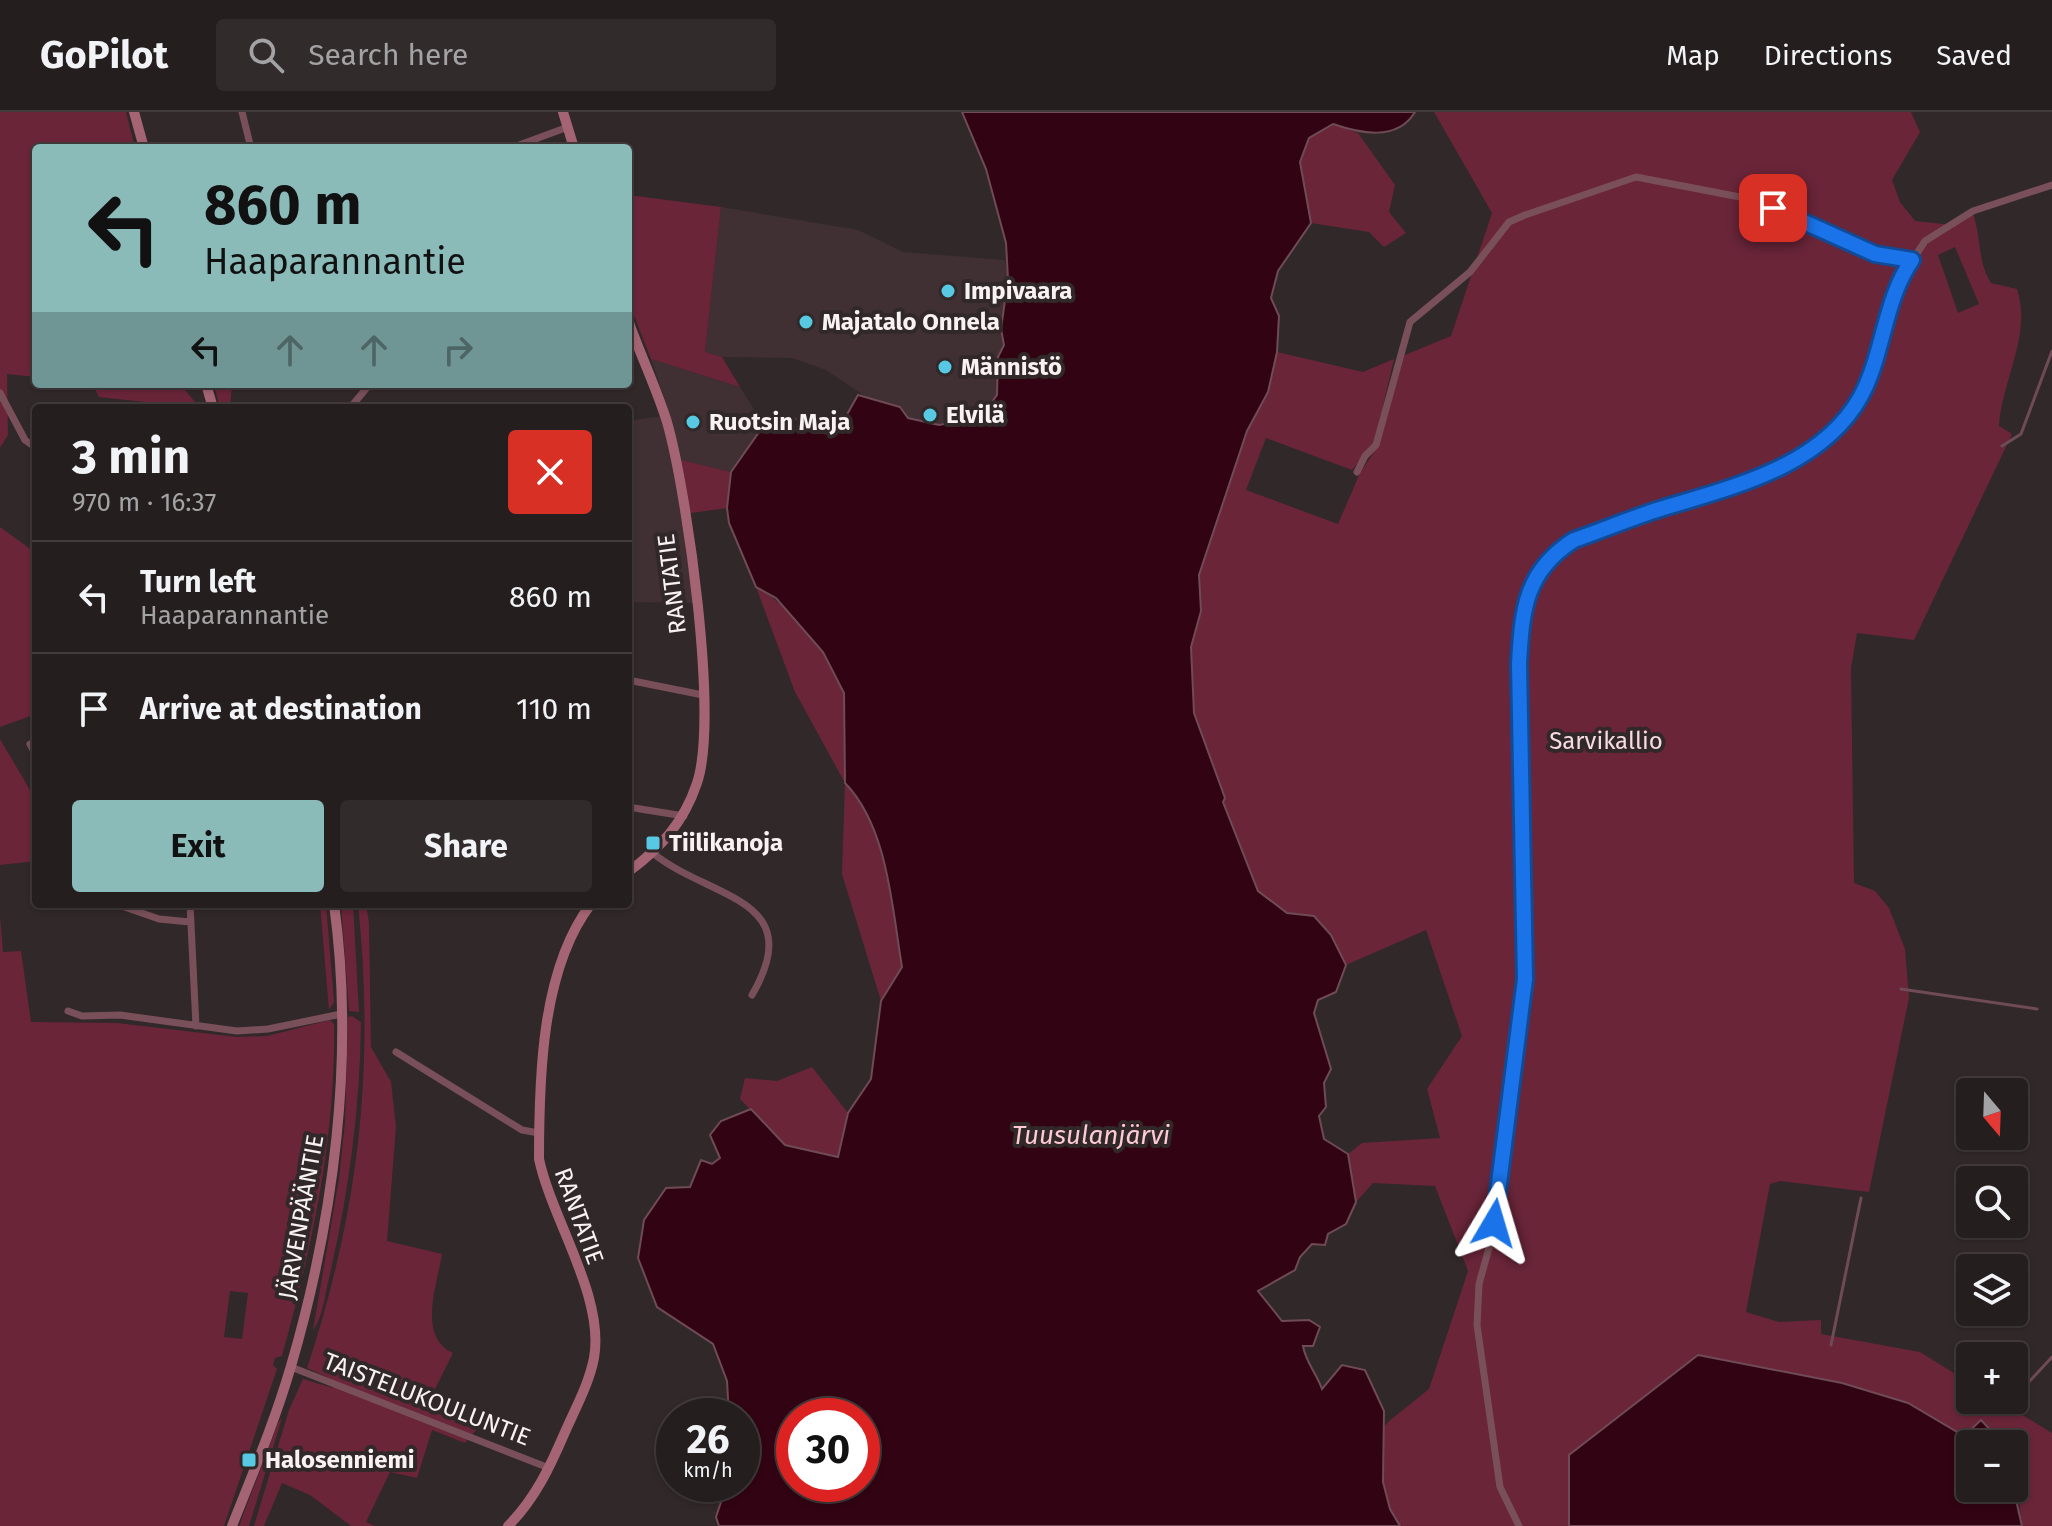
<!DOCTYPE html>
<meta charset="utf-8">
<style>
body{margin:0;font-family:"Fira Sans",sans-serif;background:#312b2c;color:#f1f3f6;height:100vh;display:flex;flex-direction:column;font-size:30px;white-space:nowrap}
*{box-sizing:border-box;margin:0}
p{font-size:26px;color:#a3a2a4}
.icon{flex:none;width:44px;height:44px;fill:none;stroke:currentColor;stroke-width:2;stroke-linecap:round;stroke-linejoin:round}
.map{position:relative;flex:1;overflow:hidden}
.side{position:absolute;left:32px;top:292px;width:600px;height:504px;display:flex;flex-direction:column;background:#251e1f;border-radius:8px;box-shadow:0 2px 6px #0004,0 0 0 2px #423c3d}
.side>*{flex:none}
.hud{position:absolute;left:32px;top:32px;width:600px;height:244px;border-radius:8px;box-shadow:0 2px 6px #0004,0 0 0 2px #423c3d;background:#8bbbb9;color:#111;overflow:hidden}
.needle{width:52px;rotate:161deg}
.buttons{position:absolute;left:1956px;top:966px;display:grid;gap:16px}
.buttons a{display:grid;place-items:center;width:72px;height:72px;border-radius:8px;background:#251e1f;box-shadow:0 2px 6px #0004,0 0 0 2px #423c3d;font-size:40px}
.speed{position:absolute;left:656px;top:1286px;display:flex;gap:16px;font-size:40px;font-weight:700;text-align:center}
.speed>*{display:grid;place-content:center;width:104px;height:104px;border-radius:50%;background:#251e1f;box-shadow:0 2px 6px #0004,0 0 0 2px #423c3d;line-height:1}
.speed small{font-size:20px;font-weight:400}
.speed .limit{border:12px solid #d22;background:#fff;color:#111}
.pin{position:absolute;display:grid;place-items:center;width:68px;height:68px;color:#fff;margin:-34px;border-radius:16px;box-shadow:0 4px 12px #0006}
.me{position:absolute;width:88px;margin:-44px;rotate:7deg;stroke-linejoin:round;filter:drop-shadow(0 0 6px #0008)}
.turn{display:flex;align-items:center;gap:28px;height:168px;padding:0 40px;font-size:36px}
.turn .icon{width:104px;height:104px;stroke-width:2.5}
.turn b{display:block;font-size:56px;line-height:68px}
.lanes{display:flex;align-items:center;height:76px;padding:0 40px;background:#0003;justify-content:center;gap:40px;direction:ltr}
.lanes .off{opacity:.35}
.round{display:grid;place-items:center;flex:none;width:84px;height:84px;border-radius:8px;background:#312b2c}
.head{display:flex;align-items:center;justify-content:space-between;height:136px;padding:0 40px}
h1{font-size:48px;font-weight:700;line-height:60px}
.cta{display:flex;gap:16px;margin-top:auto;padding:16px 40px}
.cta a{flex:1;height:92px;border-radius:8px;background:#8bbbb9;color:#111;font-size:32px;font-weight:700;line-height:92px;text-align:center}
.cta a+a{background:#312b2c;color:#f1f3f6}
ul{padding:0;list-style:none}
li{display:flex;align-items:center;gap:24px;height:112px;padding:0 40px;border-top:2px solid #423c3d}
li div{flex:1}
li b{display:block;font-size:30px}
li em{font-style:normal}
header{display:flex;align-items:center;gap:48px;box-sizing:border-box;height:112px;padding:0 40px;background:#251e1f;border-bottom:2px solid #423c3d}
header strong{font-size:38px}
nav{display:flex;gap:44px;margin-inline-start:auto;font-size:28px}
.search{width:560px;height:72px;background:#312b2c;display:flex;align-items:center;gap:20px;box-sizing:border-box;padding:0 28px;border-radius:8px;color:#a3a2a4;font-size:30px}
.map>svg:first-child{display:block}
.built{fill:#403033}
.green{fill:#6a2539;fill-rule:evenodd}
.water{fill:#320413;stroke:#6e4b56;stroke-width:2;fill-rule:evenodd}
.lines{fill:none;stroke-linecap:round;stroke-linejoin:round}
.stream{stroke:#6e4b56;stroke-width:3}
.street{stroke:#795059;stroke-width:7}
.secondary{stroke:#a56473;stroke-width:10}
.route-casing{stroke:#114b97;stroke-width:20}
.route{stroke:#1a73e8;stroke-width:14}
.poi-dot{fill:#58c9e3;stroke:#312829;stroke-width:3}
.labels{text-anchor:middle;stroke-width:8;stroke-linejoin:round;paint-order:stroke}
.poi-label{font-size:24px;font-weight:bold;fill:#f9f2f3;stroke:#312829;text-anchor:start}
.street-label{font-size:24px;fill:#f9f2f3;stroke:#312829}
.park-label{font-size:24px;fill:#f7dbe0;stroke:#312829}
.water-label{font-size:26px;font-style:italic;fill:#ffcad4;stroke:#312829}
</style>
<header>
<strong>GoPilot</strong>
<div class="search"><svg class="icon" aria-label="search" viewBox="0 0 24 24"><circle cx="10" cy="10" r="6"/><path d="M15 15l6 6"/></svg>Search here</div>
<nav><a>Map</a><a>Directions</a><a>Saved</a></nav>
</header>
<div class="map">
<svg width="2052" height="1414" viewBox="0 0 2052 1414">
<rect width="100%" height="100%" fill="#312829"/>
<!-- built -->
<path class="built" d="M 721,95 L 858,118 L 903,140 L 1005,148 L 1008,167 L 1001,217 L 1004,233 L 998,245 L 997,283 L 984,301 L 939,313 L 907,306 L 900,295 L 874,290 L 826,258 L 792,246 L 722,245 L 705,240 Z
M 651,247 L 740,275 L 764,313 L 731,360 L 678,348 L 695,491 L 628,490 L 628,309 L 670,303 Z"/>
<!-- green -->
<path class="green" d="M 0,0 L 126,0 L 135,36 L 36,36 L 36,265 L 7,262 L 8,323 L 0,336 Z
M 1434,0 L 1911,0 L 1920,20 L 1892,68 L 1900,90 L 1915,109 L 1953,113 L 1973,102 C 1982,128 1977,148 1991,171 L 2017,177 C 2032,223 2002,268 1999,314 L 2012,322 L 1914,528 L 1857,521 L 1851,556 L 1854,771 L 1875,779 L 1889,796 L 1905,837 L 1909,886 L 1869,1080 L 1780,1069 L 1770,1072 L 1746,1200 L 1779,1210 L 1821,1208 L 1821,1222 L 1920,1240 L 1970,1271 L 1970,1288 L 1998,1288 L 2052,1321 L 2052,1414 L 2022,1414 L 2017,1370 L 2014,1372 L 2014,1332 L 1986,1332 L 1994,1322 L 1964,1324 L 1908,1291 L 1569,1392 L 1569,1414 L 1400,1414 L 1390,1397 L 1383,1370 L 1381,1319 L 1388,1310 L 1429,1277 L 1468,1159 L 1435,1074 L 1373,1071 L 1356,1090 L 1348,1042 L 1362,1031 L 1440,1026 L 1427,977 L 1462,924 L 1426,818 L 1346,853 L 1331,823 L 1306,803 L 1287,801 L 1258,779 L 1223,690 L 1225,686 L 1194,601 L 1191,535 L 1201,499 L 1199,463 L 1247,319 L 1268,280 L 1277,240 L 1363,260 L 1394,247 L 1374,332 L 1352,358 L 1266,326 L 1246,378 L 1338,412 L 1360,361 L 1378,334 L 1400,245 L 1451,224 L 1492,101 ZM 1955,135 L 1979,192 L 1958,201 L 1938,143 Z
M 1333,12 L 1358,21 L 1395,73 L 1389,100 L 1406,121 L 1384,135 L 1369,120 L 1311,111 L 1300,50 L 1309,26 Z
M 628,83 L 721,95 L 705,240 L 722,245 L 740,275 L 651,247 L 628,188 Z
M 92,272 L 180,272 L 200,296 L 99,285 Z
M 214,272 L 232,272 L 230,296 L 220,296 Z
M 677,347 L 731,360 L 727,396 L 684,402 Z
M 0,415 L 36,441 L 36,602 L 0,615 Z
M 756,475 C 786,491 839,548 844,583 C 848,611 845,643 845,671 C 888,716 891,796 902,855 L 881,889 L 842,762 L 845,671 L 795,580 Z
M 0,627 L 36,688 L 36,749 L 0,753 Z
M 320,792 L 326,792 L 334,890 L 329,898 Z
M 341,792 L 353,792 L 359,900 L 349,899 Z
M 358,792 L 366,792 L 369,811 L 371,935 L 391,970 L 396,1015 L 387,1129 L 442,1142 C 437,1174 417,1224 453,1241 L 425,1297 L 478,1316 L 465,1331 L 432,1318 L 417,1366 L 390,1360 L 366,1410 L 375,1414 L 351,1414 L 310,1383 L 282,1371 L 264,1414 L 254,1414 L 289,1298 L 303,1267 L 333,1276 L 331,1267 L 307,1256 C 359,1099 375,957 358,792 Z
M 0,804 L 3,840 L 21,839 L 31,910 L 117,911 L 237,925 L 267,924 L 330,908 L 334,912 C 336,1026 312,1135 282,1244 L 275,1246 L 273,1253 L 277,1257 L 224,1414 L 0,1414 ZM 230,1179 L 248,1181 L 242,1227 L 224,1225 Z
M 352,904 L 361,910 C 360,998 349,1080 329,1166 C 325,1182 323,1206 313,1218 L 339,1067 L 345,1010 L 348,905 Z
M 812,955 L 848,1001 L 838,1045 L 785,1033 L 740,987 L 745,966 L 777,969 Z
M 282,1306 L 249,1414 L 239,1414 L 278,1311 Z"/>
<!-- water -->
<path class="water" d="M 962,0 L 1415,0 C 1397,30 1359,21 1333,12 L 1309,26 L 1300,50 L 1311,111 L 1278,159 L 1271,186 L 1279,204 L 1277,240 L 1268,280 L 1247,319 L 1199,463 L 1201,499 L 1191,535 L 1194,601 L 1225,686 L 1223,690 L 1258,779 L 1287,801 L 1314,804 L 1331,823 L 1346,853 L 1336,880 L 1318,888 L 1314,901 L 1331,957 L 1324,971 L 1326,995 L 1319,1004 L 1324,1027 L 1348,1042 L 1356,1090 L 1346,1112 L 1328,1122 L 1325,1133 L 1312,1132 L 1300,1145 L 1295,1158 L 1258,1179 L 1282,1209 L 1309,1208 L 1320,1215 L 1313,1234 L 1303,1234 C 1306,1251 1316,1260 1322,1277 L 1342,1253 L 1365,1258 L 1384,1299 L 1383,1370 L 1390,1397 L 1400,1414 L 719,1414 L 716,1405 L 727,1372 L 742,1372 L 742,1304 L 729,1304 L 727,1269 L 713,1232 L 657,1195 L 638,1146 L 644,1108 L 666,1076 L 690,1075 L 701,1048 L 712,1052 L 720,1046 L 710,1023 L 721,1009 L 751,997 L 785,1033 L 838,1045 L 848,1001 L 871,967 L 881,889 L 902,855 C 892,796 888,715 845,671 L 844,581 L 823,540 L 776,486 L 756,475 L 729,411 L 727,396 L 731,360 L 764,313 L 781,302 L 790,303 L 814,320 L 836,322 L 858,283 L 900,295 L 908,306 L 939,313 L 966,308 L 984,301 L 997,283 L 998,245 L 1004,233 L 1001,217 L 1008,167 L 1006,131 L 986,57 ZM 794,1304 L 862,1304 L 862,1372 L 794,1372 Z
M 1698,1243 L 1842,1271 L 1908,1291 L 1964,1324 L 1981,1308 L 1994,1322 L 1986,1332 L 1970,1332 L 1970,1376 L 2009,1377 L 2017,1369 L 2025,1380 L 2016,1388 L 2022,1414 L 1569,1414 L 1569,1343 Z"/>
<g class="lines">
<!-- stream -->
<path class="stream" d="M 2002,334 L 2021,322 L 2052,239
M 1901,877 L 2037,897
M 1831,1233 L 1861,1086
M 2027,1272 L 2052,1245"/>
<!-- street -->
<path class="street" d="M 242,0 L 251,36
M 511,36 L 568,15
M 0,281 L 25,328 L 36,336
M 350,296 L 370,272
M 1357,360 L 1365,344 L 1376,333 L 1410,210 L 1470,160 L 1509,110 L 1525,103 L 1636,65 L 1745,86 L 1875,142 L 1912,148
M 628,568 L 703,583
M 30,632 L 36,643
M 628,695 L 684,704
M 654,742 C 710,787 809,786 752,883
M 116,792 L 159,807 L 190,810
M 190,792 L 196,914
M 68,899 L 82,904 L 120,903 L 237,919 L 268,917 L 341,902
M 396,940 L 522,1018 L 539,1021
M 291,1255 L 549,1356
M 1519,1414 L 1500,1375 L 1477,1213 L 1479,1172 L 1492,1125 L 1525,867 L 1519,552 C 1521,498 1525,459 1574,428 L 1749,370 L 1778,357 L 1824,327 L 1840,313 L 1862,282 L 1901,166 L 1925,129 L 1973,99 L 2052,73"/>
<!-- secondary -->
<path class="secondary" d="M 134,0 L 144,36
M 563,0 L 574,36
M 628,208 C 640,242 656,275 667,310 C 687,380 719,606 697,671 C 684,710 661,736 628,760
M 206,272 L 213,296
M 232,1414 C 253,1361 275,1309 291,1254 C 334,1107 355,945 334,792
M 508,1414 C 535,1387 550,1355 565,1320 C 575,1297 589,1272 594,1246 C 605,1185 552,1108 539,1047 C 539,967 541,857 591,792"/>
</g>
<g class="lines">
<defs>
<path id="route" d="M 1494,1111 L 1525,867 L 1519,552 C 1522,498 1525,459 1574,428 C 1603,418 1631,406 1660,397 C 1732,375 1822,355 1861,284 C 1884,241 1884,188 1912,148 L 1875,142 L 1773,96"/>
</defs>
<!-- route casing -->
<use href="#route" class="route-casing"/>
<!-- route -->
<use href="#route" class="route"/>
</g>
<!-- markers -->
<g class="poi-dot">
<circle cx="948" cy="179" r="8"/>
<circle cx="806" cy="210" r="8"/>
<circle cx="945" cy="255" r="8"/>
<circle cx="930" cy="303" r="8"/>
<circle cx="693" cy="310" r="8"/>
<rect x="645" y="723" width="16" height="16" rx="4"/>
<rect x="241" y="1340" width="16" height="16" rx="4"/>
</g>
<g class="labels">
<!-- poi labels -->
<g class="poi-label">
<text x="964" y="187">Impivaara</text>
<text x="822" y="218">Majatalo Onnela</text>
<text x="961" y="263">Männistö</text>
<text x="946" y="311">Elvilä</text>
<text x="709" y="318">Ruotsin Maja</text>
<text x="669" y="739">Tiilikanoja</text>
<text x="265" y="1356">Halosenniemi</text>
</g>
<!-- street labels -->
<g class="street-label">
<text transform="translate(672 472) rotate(-97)" y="8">RANTATIE</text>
<text transform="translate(579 1104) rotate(70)" y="8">RANTATIE</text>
<text transform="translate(301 1105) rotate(-80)" y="8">JÄRVENPÄÄNTIE</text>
<text transform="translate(427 1287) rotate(21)" y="8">TAISTELUKOULUNTIE</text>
</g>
<!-- park labels -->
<g class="park-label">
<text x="1606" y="637">Sarvikallio</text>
</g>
<!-- water labels -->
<g class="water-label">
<text x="1091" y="1032">Tuusulanjärvi</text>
</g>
</g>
</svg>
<div class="buttons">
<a><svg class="needle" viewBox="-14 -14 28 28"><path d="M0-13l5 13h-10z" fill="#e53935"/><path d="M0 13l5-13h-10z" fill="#a3a2a4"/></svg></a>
<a><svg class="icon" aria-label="search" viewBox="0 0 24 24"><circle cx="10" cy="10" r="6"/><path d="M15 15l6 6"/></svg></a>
<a><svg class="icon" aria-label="layers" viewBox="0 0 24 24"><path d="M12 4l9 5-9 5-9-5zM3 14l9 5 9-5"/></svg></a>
<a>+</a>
<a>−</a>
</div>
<div class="speed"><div>26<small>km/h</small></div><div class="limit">30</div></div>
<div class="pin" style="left:1773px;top:96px;background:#d93025"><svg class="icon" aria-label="arrive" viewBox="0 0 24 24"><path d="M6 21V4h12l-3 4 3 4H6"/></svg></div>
<svg class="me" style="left:1494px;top:1111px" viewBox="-20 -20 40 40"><path d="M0-17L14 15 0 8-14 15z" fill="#1a73e8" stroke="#fff" stroke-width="4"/></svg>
<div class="hud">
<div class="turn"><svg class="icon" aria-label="left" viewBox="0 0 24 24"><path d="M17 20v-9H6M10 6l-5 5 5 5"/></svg><div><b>860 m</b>Haaparannantie</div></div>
<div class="lanes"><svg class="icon" aria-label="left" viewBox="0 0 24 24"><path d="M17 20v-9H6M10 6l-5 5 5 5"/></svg><svg class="icon off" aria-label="ahead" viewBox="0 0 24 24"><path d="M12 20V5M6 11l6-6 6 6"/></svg><svg class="icon off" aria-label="ahead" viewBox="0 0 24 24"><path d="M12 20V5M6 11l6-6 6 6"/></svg><svg class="icon off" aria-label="right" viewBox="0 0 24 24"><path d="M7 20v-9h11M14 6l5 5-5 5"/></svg></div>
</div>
<section class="side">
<div class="head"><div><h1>3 min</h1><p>970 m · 16:37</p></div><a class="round" style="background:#d93025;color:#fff"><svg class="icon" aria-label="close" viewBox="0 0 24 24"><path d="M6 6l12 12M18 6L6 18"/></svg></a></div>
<ul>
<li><svg class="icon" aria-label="left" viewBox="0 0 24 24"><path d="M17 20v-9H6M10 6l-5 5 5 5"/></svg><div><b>Turn left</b><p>Haaparannantie</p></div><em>860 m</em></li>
<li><svg class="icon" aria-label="arrive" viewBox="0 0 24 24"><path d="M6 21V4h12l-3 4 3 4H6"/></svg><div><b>Arrive at destination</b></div><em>110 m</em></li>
</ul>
<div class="cta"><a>Exit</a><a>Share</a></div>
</section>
</div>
